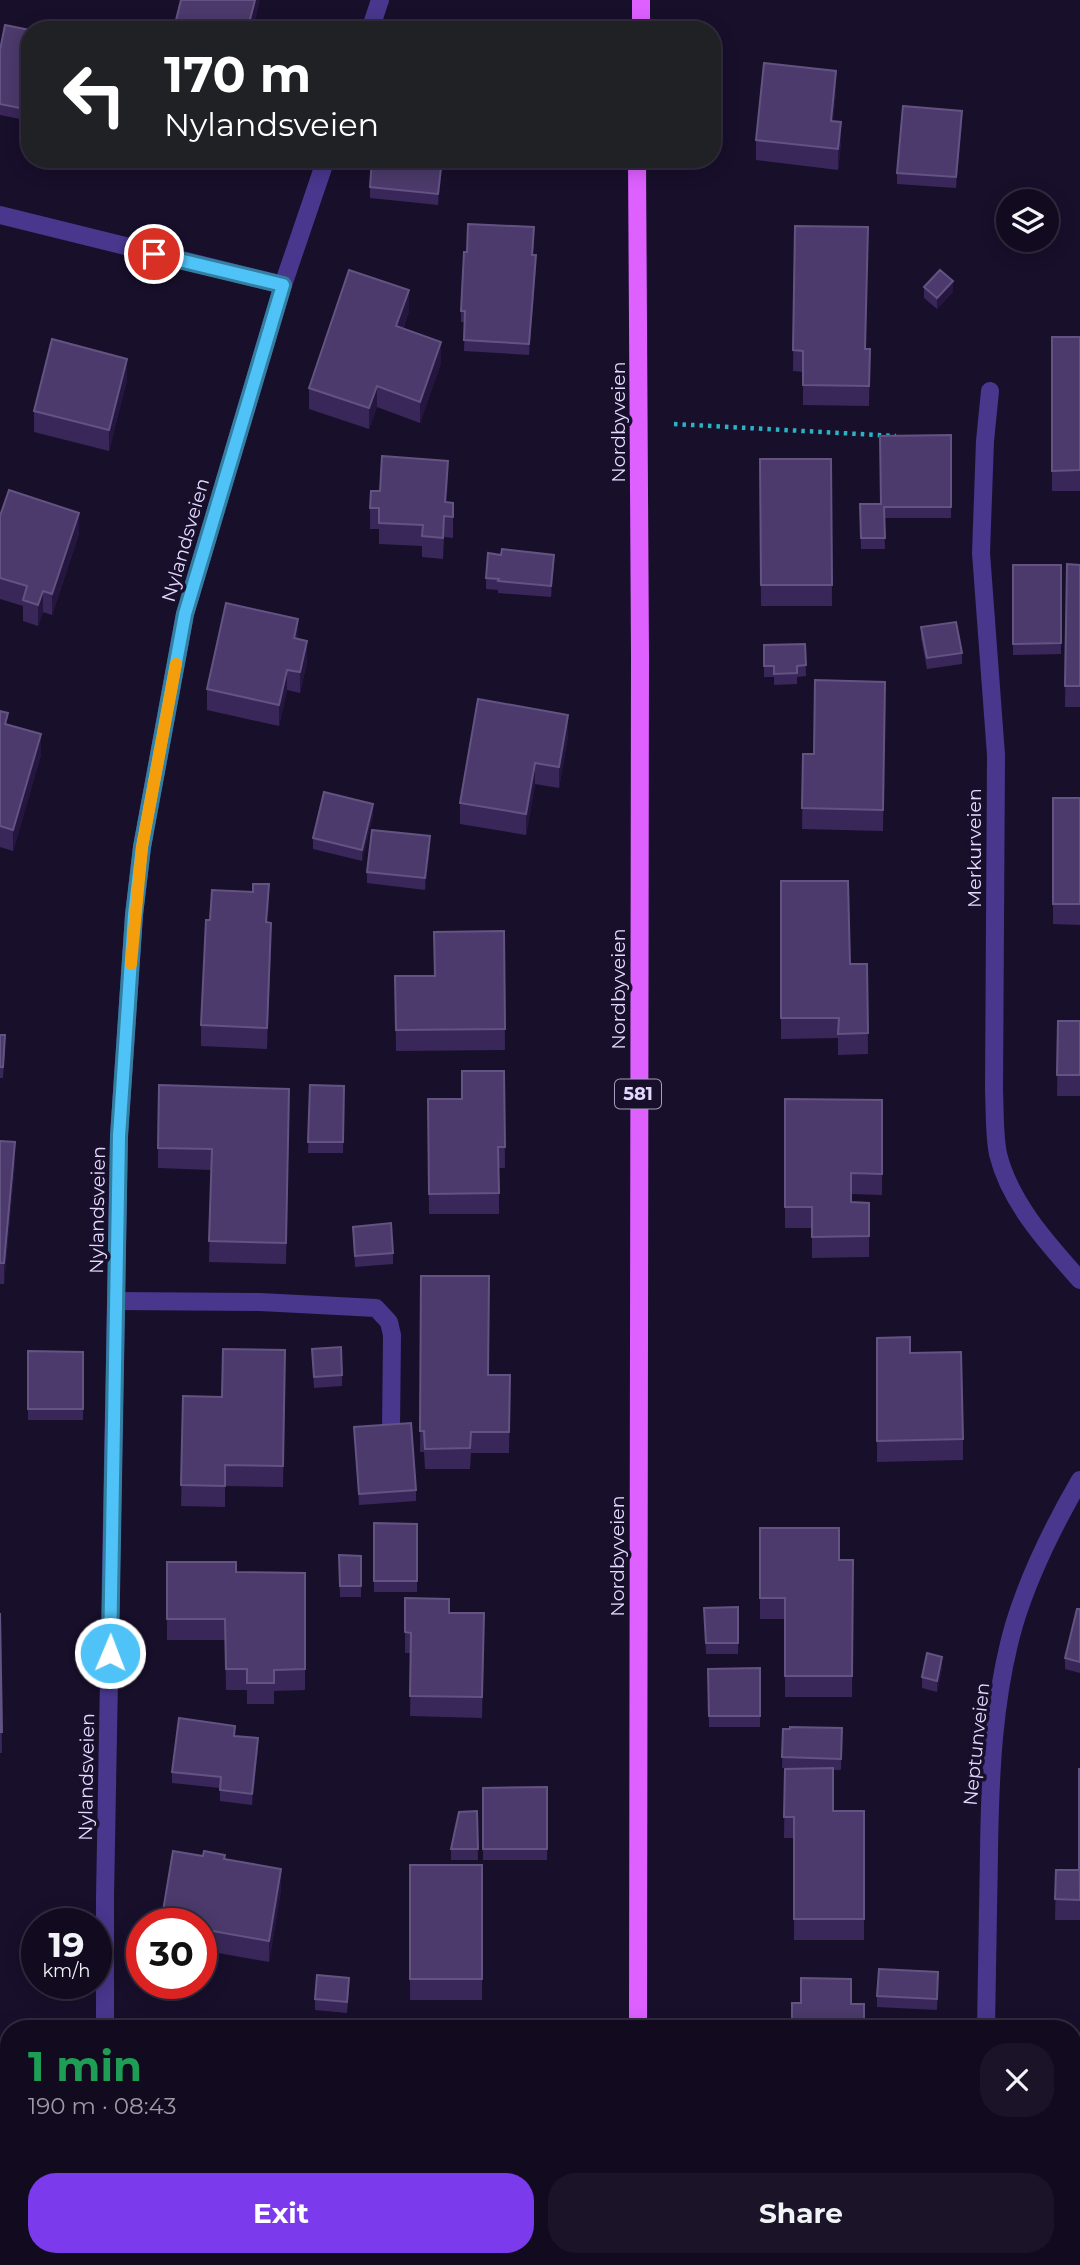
<!DOCTYPE html>
<meta charset="utf-8">
<style>
body{margin:0;font-family:Montserrat,sans-serif;background:#1b1429;color:#f1f3f6;height:100vh;display:flex;flex-direction:column;font-size:26px;white-space:nowrap}
*{box-sizing:border-box;margin:0}
p{font-size:23px;color:#9c9ba5}
.icon{flex:none;width:38px;height:38px;fill:none;stroke:currentColor;stroke-width:2;stroke-linecap:round;stroke-linejoin:round}
.map{position:relative;flex:1;overflow:hidden}
.sheet{position:absolute;left:0px;top:2020px;width:1082px;height:247px;display:flex;flex-direction:column;background:#120b20;border-radius:28px 28px 0 0;box-shadow:0 4px 18px #0003,0 0 0 2px #312b3e}
.sheet>*{flex:none}
.banner{position:absolute;left:21px;top:21px;width:700px;height:147px;border-radius:28px;box-shadow:0 4px 18px #0003,0 0 0 2px #312b3e;background:#202124;color:#fff;overflow:hidden}
.buttons{position:absolute;left:996px;top:189px;display:grid;gap:14px}
.buttons a{display:grid;place-items:center;width:63px;height:63px;border-radius:50%;background:#120b20;box-shadow:0 4px 18px #0003,0 0 0 2px #312b3e;font-size:35px}
.speed{position:absolute;left:21px;top:1908px;display:flex;gap:14px;font-size:35px;font-weight:700;text-align:center}
.speed>*{display:grid;place-content:center;width:91px;height:91px;border-radius:50%;background:#120b20;box-shadow:0 4px 18px #0003,0 0 0 2px #312b3e;line-height:1}
.speed small{font-size:18px;font-weight:400}
.speed .limit{border:10px solid #d22;background:#fff;color:#111}
.pin{position:absolute;display:grid;place-items:center;width:60px;height:60px;color:#fff;margin:-30px;border:4px solid #fff;border-radius:50%;box-shadow:0 2px 7px #0007}
.me{position:absolute;width:77px;margin:-38px;rotate:1deg;stroke-linejoin:round;filter:drop-shadow(0 0 5px #0008)}
.turn{display:flex;align-items:center;gap:24px;height:147px;padding:0 28px;font-size:32px}
.turn .icon{width:91px;height:91px;stroke-width:2.5}
.turn b{display:block;font-size:49px;line-height:60px}
.round{display:grid;place-items:center;flex:none;width:74px;height:74px;border-radius:28px;background:#1b1429}
.headline{display:flex;align-items:center;justify-content:space-between;height:119px;padding:0 28px}
h1{font-size:42px;font-weight:700;line-height:52px;color:#1e9e55}
.action{display:flex;gap:14px;margin-top:auto;padding:14px 28px}
.action a{flex:1;height:80px;border-radius:28px;background:#7c3aed;color:#fff;font-size:28px;font-weight:700;line-height:80px;text-align:center}
.action a+a{background:#1b1429;color:#f1f3f6}
.map>svg:first-child{display:block}
.lines{fill:none;stroke-linecap:round;stroke-linejoin:round}
.path{stroke:#28b4c4;stroke-width:4.5;stroke-dasharray:3.5 5;stroke-linecap:butt}
.service{stroke:#48378d;stroke-width:18}
.minor{stroke:#48378d;stroke-width:18}
.primary{stroke:#dd60ff;stroke-width:18}
.wall{fill:#392759}
.shaded-wall{fill:#24163f}
.building{fill:#4b3a6b;stroke:#635382;stroke-width:2}
.route-casing{stroke:#337fa1;stroke-width:18}
.route{stroke:#4fc3f7;stroke-width:12}
.slow{stroke:#f59e0b;stroke-width:12}
.labels{text-anchor:middle;stroke-width:7;stroke-linejoin:round;paint-order:stroke}
.shield{fill:#180f2b;stroke:#a69cbf;stroke-width:2}
.shield-label{font-size:18px;font-weight:bold;fill:#e3d9ff}
.street-label{font-size:19px;fill:#e3d9ff;stroke:#180f2b}
</style>
<div class="map">
<svg width="1080" height="2265" viewBox="0 0 1080 2265">
<rect width="100%" height="100%" fill="#180f2b"/>
<g class="lines">
<!-- path -->
<path class="path" d="M 674,424 L 896,436"/>
<!-- service -->
<path class="service" d="M 116,1301 L 260,1302 L 376,1308 L 389,1322 L 392,1335 L 391,1429"/>
<!-- minor -->
<path class="minor" d="M 370,30 L 380,0
M 0,215 L 283,285
M 990,391 L 985,441 L 981,553 L 996,755 L 994,1090 C 995,1111 994,1134 998,1154 C 1010,1203 1048,1244 1080,1280
M 105,2028 L 105,1897 L 119,1136 L 134,915 L 142,847 L 185,614 L 283,285 L 326,159
M 986,2028 C 987,1970 988,1911 989,1852 C 990,1777 993,1698 1014,1625 C 1029,1575 1054,1525 1080,1480
M 95,2265 L 97,2258
M 985,2265 L 985,2258"/>
<!-- primary -->
<path class="primary" d="M 641,30 L 641,0
M 637,159 L 640,654 L 638,2028
M 638,2265 L 638,2258"/>
</g>
<!-- wall -->
<path class="wall" d="M 181,0 L 253,30 L 174,30 Z
M 30,30 L 30,121 L 0,115 L 0,50 Z
M 836,92 L 833,121 L 841,143 L 838,170 L 756,160 L 756,140 Z
M 962,122 L 956,188 L 897,184 L 897,173 Z
M 442,167 L 438,205 L 370,198 L 370,187 Z
M 795,226 L 866,349 L 870,349 L 869,406 L 803,405 L 803,372 L 793,371 Z
M 534,238 L 533,255 L 536,266 L 529,355 L 464,351 L 465,322 L 461,322 L 461,311 L 467,252 Z
M 924,287 L 953,292 L 937,309 L 924,298 Z
M 409,311 L 403,329 L 441,363 L 420,423 L 377,407 L 369,429 L 309,409 L 309,388 Z
M 1052,337 L 1080,337 L 1080,491 L 1052,491 Z
M 127,380 L 109,451 L 34,432 L 34,411 Z
M 951,435 L 951,518 L 884,518 L 885,549 L 861,549 L 860,504 L 881,504 Z
M 760,459 L 831,459 L 832,606 L 761,606 Z
M 448,482 L 446,502 L 453,503 L 453,538 L 444,537 L 443,559 L 422,557 L 422,546 L 379,544 L 379,529 L 370,529 L 370,508 L 380,491 Z
M 0,516 L 79,534 L 52,615 L 43,612 L 38,626 L 23,621 L 23,606 L 0,599 Z
M 1067,564 L 1080,565 L 1080,707 L 1065,707 Z
M 1013,565 L 1061,565 L 1061,654 L 1013,655 Z
M 554,566 L 551,597 L 498,593 L 498,590 L 486,589 L 486,578 Z
M 921,627 L 962,653 L 962,664 L 927,669 L 921,638 Z
M 298,639 L 307,662 L 300,693 L 287,690 L 279,726 L 207,710 L 207,689 Z
M 805,644 L 806,676 L 797,677 L 797,684 L 774,685 L 774,677 L 764,677 L 764,645 Z
M 885,703 L 883,831 L 802,829 L 803,754 L 814,754 Z
M 0,711 L 8,725 L 41,755 L 13,851 L 0,847 Z
M 568,736 L 559,788 L 535,784 L 526,835 L 460,824 L 460,803 Z
M 1053,798 L 1080,798 L 1080,925 L 1053,924 Z
M 373,815 L 362,861 L 313,849 L 313,838 Z
M 430,847 L 425,890 L 367,883 L 367,872 Z
M 781,881 L 850,964 L 867,964 L 868,1054 L 838,1055 L 838,1038 L 781,1039 Z
M 269,905 L 267,923 L 271,944 L 267,1049 L 201,1046 L 201,1025 L 210,920 Z
M 504,931 L 505,1050 L 396,1051 L 395,976 L 435,976 Z
M 1058,1021 L 1080,1021 L 1080,1096 L 1057,1096 Z
M 0,1035 L 5,1046 L 3,1078 L 0,1078 Z
M 504,1071 L 505,1168 L 499,1168 L 499,1214 L 429,1214 L 428,1099 L 462,1099 Z
M 310,1085 L 344,1086 L 343,1153 L 308,1153 Z
M 785,1099 L 882,1100 L 882,1195 L 851,1194 L 851,1202 L 869,1203 L 869,1257 L 812,1258 L 812,1228 L 785,1228 Z
M 289,1110 L 286,1264 L 209,1262 L 211,1170 L 158,1168 L 158,1148 Z
M 0,1141 L 15,1163 L 4,1284 L 0,1284 Z
M 353,1227 L 393,1253 L 393,1264 L 355,1267 Z
M 421,1276 L 488,1375 L 510,1375 L 509,1453 L 471,1453 L 470,1469 L 425,1469 L 424,1452 L 420,1452 Z
M 877,1338 L 963,1439 L 963,1460 L 877,1462 Z
M 312,1349 L 342,1375 L 342,1386 L 314,1388 Z
M 285,1350 L 283,1487 L 225,1486 L 225,1507 L 181,1506 L 183,1396 L 222,1397 Z
M 28,1351 L 83,1352 L 83,1420 L 28,1420 Z
M 354,1427 L 416,1490 L 416,1501 L 359,1505 Z
M 374,1523 L 417,1524 L 417,1592 L 374,1592 Z
M 760,1528 L 839,1560 L 853,1560 L 852,1697 L 785,1697 L 785,1619 L 760,1619 Z
M 339,1555 L 361,1556 L 361,1597 L 340,1597 Z
M 167,1562 L 236,1572 L 305,1573 L 305,1690 L 274,1691 L 274,1704 L 247,1704 L 247,1690 L 226,1690 L 225,1640 L 167,1640 Z
M 405,1598 L 449,1613 L 484,1634 L 482,1718 L 410,1716 L 411,1653 L 405,1653 Z
M 738,1607 L 738,1654 L 706,1654 L 704,1608 Z
M 1080,1609 L 1080,1673 L 1065,1669 L 1065,1658 Z
M 0,1613 L 2,1753 L 0,1753 Z
M 760,1668 L 760,1727 L 709,1727 L 708,1669 Z
M 942,1668 L 937,1692 L 922,1688 L 922,1677 Z
M 842,1728 L 841,1770 L 833,1770 L 833,1811 L 864,1811 L 864,1940 L 794,1940 L 794,1838 L 784,1838 L 785,1769 L 804,1769 L 782,1768 L 783,1729 Z
M 235,1736 L 258,1749 L 252,1805 L 220,1801 L 220,1788 L 172,1783 L 172,1772 Z
M 1080,1768 L 1080,1920 L 1055,1920 L 1056,1870 L 1079,1870 Z
M 547,1787 L 547,1860 L 483,1860 L 483,1788 Z
M 477,1811 L 478,1860 L 451,1860 L 451,1849 Z
M 173,1851 L 225,1859 L 281,1890 L 269,1962 L 201,1950 L 201,1923 L 161,1923 Z
M 410,1865 L 482,1865 L 482,2000 L 410,2000 Z
M 938,1983 L 937,2010 L 877,2007 L 877,1996 Z
M 349,1989 L 347,2013 L 315,2010 L 315,1999 Z
M 1073,2046 L 1080,2046 L 1080,2196 L 1073,2196 Z"/>
<!-- shaded-wall -->
<path class="shaded-wall" d="M 255,0 L 260,0 L 253,30 L 248,30 Z
M 836,71 L 836,92 L 831,142 L 831,121 Z
M 962,111 L 962,122 L 956,188 L 956,177 Z
M 841,122 L 841,143 L 838,170 L 838,149 Z
M 442,159 L 442,167 L 438,205 L 438,194 Z
M 536,255 L 536,266 L 529,355 L 529,344 Z
M 953,281 L 953,292 L 937,309 L 937,298 Z
M 409,290 L 409,311 L 396,347 L 396,326 Z
M 441,342 L 441,363 L 420,423 L 420,402 Z
M 127,359 L 127,380 L 109,451 L 109,430 Z
M 377,386 L 377,407 L 369,429 L 369,408 Z
M 448,461 L 448,482 L 446,516 L 445,502 Z
M 79,513 L 79,534 L 52,615 L 52,594 Z
M 554,555 L 554,566 L 551,597 L 551,586 Z
M 43,591 L 43,612 L 38,626 L 38,605 Z
M 298,619 L 298,640 L 294,638 Z
M 307,641 L 307,662 L 300,693 L 300,672 Z
M 287,670 L 287,690 L 279,726 L 279,705 Z
M 568,715 L 568,736 L 559,788 L 559,767 Z
M 41,734 L 41,755 L 13,851 L 13,830 Z
M 535,763 L 535,784 L 526,835 L 526,814 Z
M 373,804 L 373,815 L 362,861 L 362,850 Z
M 430,836 L 430,847 L 425,890 L 425,878 Z
M 269,884 L 269,905 L 266,943 L 266,922 Z
M 271,923 L 271,944 L 267,1049 L 267,1028 Z
M 15,1142 L 15,1163 L 4,1284 L 4,1263 Z
M 942,1657 L 942,1668 L 937,1692 L 937,1681 Z
M 258,1738 L 258,1749 L 252,1805 L 252,1794 Z
M 281,1869 L 281,1890 L 269,1962 L 269,1941 Z"/>
<!-- building -->
<path class="building" d="M 181,0 L 255,0 L 248,27 L 244,26 L 243,30 L 183,30 L 174,28 Z
M 5,25 L 30,30 L 30,110 L 0,104 L 0,50 Z
M 764,63 L 836,71 L 831,121 L 841,122 L 838,149 L 756,140 Z
M 903,106 L 962,111 L 956,177 L 897,173 Z
M 372,159 L 442,159 L 438,194 L 370,187 Z
M 468,224 L 534,227 L 532,255 L 536,255 L 529,344 L 464,340 L 465,311 L 461,311 L 464,252 L 467,252 Z
M 795,226 L 868,227 L 865,349 L 870,349 L 869,386 L 803,385 L 803,351 L 793,350 Z
M 349,270 L 409,290 L 396,326 L 441,342 L 420,402 L 377,386 L 369,408 L 309,388 Z
M 940,270 L 953,281 L 937,298 L 924,287 Z
M 1052,337 L 1080,337 L 1080,470 L 1052,471 Z
M 52,339 L 127,359 L 109,430 L 34,411 Z
M 951,435 L 951,507 L 884,507 L 885,538 L 861,538 L 860,504 L 881,504 L 880,436 Z
M 382,456 L 448,461 L 445,502 L 453,503 L 453,517 L 444,516 L 443,538 L 422,536 L 423,525 L 379,523 L 379,508 L 370,508 L 371,491 L 380,491 Z
M 760,459 L 831,459 L 832,585 L 761,585 Z
M 9,490 L 79,513 L 52,594 L 43,591 L 38,605 L 23,600 L 27,586 L 0,578 L 0,516 Z
M 502,549 L 554,555 L 551,586 L 498,581 L 499,579 L 486,578 L 488,553 L 501,555 Z
M 1067,564 L 1080,565 L 1080,686 L 1065,686 Z
M 1013,565 L 1061,565 L 1061,643 L 1013,644 Z
M 226,603 L 298,619 L 294,638 L 307,641 L 300,672 L 287,670 L 279,705 L 207,689 Z
M 956,622 L 962,653 L 927,658 L 921,627 Z
M 805,644 L 806,665 L 797,666 L 797,673 L 774,674 L 774,666 L 764,666 L 764,645 Z
M 815,680 L 885,682 L 883,810 L 802,808 L 803,754 L 814,754 Z
M 478,699 L 568,715 L 559,767 L 535,763 L 526,814 L 460,803 Z
M 0,711 L 8,713 L 5,724 L 41,734 L 13,830 L 0,826 Z
M 324,792 L 373,804 L 362,850 L 313,838 Z
M 1053,798 L 1080,798 L 1080,904 L 1053,904 Z
M 372,830 L 430,836 L 425,878 L 367,872 Z
M 781,881 L 848,881 L 850,964 L 867,964 L 868,1033 L 838,1034 L 839,1018 L 781,1018 Z
M 253,884 L 269,884 L 266,922 L 271,923 L 267,1028 L 201,1025 L 206,920 L 210,920 L 212,890 L 253,892 Z
M 504,931 L 505,1029 L 396,1030 L 395,976 L 435,976 L 434,932 Z
M 1058,1021 L 1080,1021 L 1080,1075 L 1057,1075 Z
M 0,1035 L 5,1035 L 3,1067 L 0,1067 Z
M 462,1071 L 504,1071 L 505,1147 L 498,1147 L 499,1193 L 429,1194 L 428,1099 L 462,1099 Z
M 159,1085 L 289,1089 L 286,1243 L 209,1241 L 212,1149 L 158,1148 Z
M 310,1085 L 344,1086 L 343,1142 L 308,1142 Z
M 785,1099 L 882,1100 L 882,1174 L 851,1173 L 851,1202 L 869,1203 L 869,1236 L 812,1237 L 812,1207 L 785,1207 Z
M 0,1141 L 15,1142 L 4,1263 L 0,1263 Z
M 391,1223 L 393,1253 L 355,1256 L 353,1227 Z
M 421,1276 L 489,1276 L 488,1375 L 510,1375 L 509,1432 L 471,1432 L 470,1448 L 425,1449 L 424,1431 L 420,1431 Z
M 910,1337 L 910,1353 L 961,1352 L 963,1439 L 877,1441 L 877,1338 Z
M 341,1347 L 342,1375 L 314,1377 L 312,1349 Z
M 223,1349 L 285,1350 L 283,1466 L 225,1465 L 225,1486 L 181,1485 L 183,1396 L 222,1397 Z
M 28,1351 L 83,1352 L 83,1409 L 28,1409 Z
M 411,1423 L 416,1490 L 359,1494 L 354,1427 Z
M 374,1523 L 417,1524 L 417,1581 L 374,1581 Z
M 760,1528 L 839,1528 L 839,1560 L 853,1560 L 852,1676 L 785,1676 L 785,1598 L 760,1598 Z
M 339,1555 L 361,1556 L 361,1586 L 340,1586 Z
M 167,1562 L 236,1562 L 236,1572 L 305,1573 L 305,1669 L 274,1670 L 274,1683 L 247,1683 L 247,1669 L 226,1669 L 225,1619 L 167,1619 Z
M 405,1598 L 449,1599 L 449,1613 L 484,1613 L 482,1697 L 410,1696 L 411,1633 L 405,1632 Z
M 738,1607 L 738,1643 L 706,1643 L 704,1608 Z
M 1077,1609 L 1080,1609 L 1080,1662 L 1065,1658 Z
M 0,1613 L 2,1732 L 0,1732 Z
M 927,1653 L 942,1657 L 937,1681 L 922,1677 Z
M 760,1668 L 760,1716 L 709,1716 L 708,1669 Z
M 179,1718 L 235,1726 L 234,1736 L 258,1738 L 252,1794 L 220,1790 L 221,1777 L 172,1772 Z
M 790,1727 L 842,1728 L 841,1759 L 782,1757 L 783,1729 L 790,1729 Z
M 833,1768 L 833,1811 L 864,1811 L 864,1919 L 794,1919 L 794,1817 L 784,1817 L 785,1769 Z
M 1079,1768 L 1080,1900 L 1055,1899 L 1056,1870 L 1079,1870 Z
M 547,1787 L 547,1849 L 483,1849 L 483,1788 Z
M 477,1811 L 478,1849 L 451,1849 L 459,1812 Z
M 173,1851 L 203,1856 L 204,1851 L 225,1855 L 224,1859 L 281,1869 L 269,1941 L 201,1929 L 201,1923 L 161,1923 Z
M 410,1865 L 482,1865 L 482,1979 L 410,1979 Z
M 879,1969 L 938,1972 L 937,1999 L 877,1996 Z
M 317,1975 L 349,1978 L 347,2002 L 315,1999 Z
M 801,1978 L 851,1979 L 851,2004 L 864,2004 L 864,2028 L 792,2028 L 792,2003 L 801,2003 Z
M 203,2023 L 203,2028 L 168,2028 L 168,2024 Z
M 1073,2046 L 1080,2046 L 1080,2175 L 1073,2175 Z
M 345,2258 L 523,2258 L 530,2265 L 345,2265 Z
M 785,2258 L 855,2258 L 855,2265 L 785,2265 Z"/>
<g class="lines">
<defs>
<path id="route" d="M 110,1653 L 119,1136 L 134,915 L 142,847 L 185,614 L 283,285 L 154,254"/>
</defs>
<!-- route casing -->
<use href="#route" class="route-casing"/>
<!-- route -->
<use href="#route" class="route"/>
<!-- slow -->
<path class="slow" d="M 131,964 L 142,847 L 176,664"/>
</g>
<g class="labels">
<!-- shield labels -->
<rect class="shield" x="615" y="1079.5" width="46" height="29" rx="5"/>
<g class="shield-label">
<text x="638" y="1100">581</text>
</g>
<!-- street labels -->
<g class="street-label">
<text transform="translate(618 422) rotate(-90)" y="7">Nordbyveien</text>
<text transform="translate(185 540) rotate(-74)" y="7">Nylandsveien</text>
<text transform="translate(974 848) rotate(-90)" y="7">Merkurveien</text>
<text transform="translate(618 989) rotate(-90)" y="7">Nordbyveien</text>
<text transform="translate(97 1210) rotate(-89)" y="7">Nylandsveien</text>
<text transform="translate(617 1556) rotate(-90)" y="7">Nordbyveien</text>
<text transform="translate(976 1744) rotate(-84)" y="7">Neptunveien</text>
<text transform="translate(86 1777) rotate(-89)" y="7">Nylandsveien</text>
</g>
</g>
</svg>
<div class="buttons">
<a><svg class="icon" aria-label="layers" viewBox="0 0 24 24"><path d="M12 4l9 5-9 5-9-5zM3 14l9 5 9-5"/></svg></a>
</div>
<div class="speed"><div>19<small>km/h</small></div><div class="limit">30</div></div>
<div class="pin" style="left:154px;top:254px;background:#d93025"><svg class="icon" aria-label="arrive" viewBox="0 0 24 24"><path d="M6 21V4h12l-3 4 3 4H6"/></svg></div>
<svg class="me" style="left:110px;top:1653px" viewBox="-20 -20 40 40"><circle r="17" fill="#4fc3f7" stroke="#fff" stroke-width="3"/><path d="M0-11L8 9 0 5-8 9z" fill="#fff"/></svg>
<div class="banner">
<div class="turn"><svg class="icon" aria-label="left" viewBox="0 0 24 24"><path d="M17 20v-9H6M10 6l-5 5 5 5"/></svg><div><b>170 m</b>Nylandsveien</div></div>
</div>
<section class="sheet">
<div class="headline"><div><h1>1 min</h1><p>190 m · 08:43</p></div><a class="round"><svg class="icon" aria-label="close" viewBox="0 0 24 24"><path d="M6 6l12 12M18 6L6 18"/></svg></a></div>
<div class="action"><a>Exit</a><a>Share</a></div>
</section>
</div>
